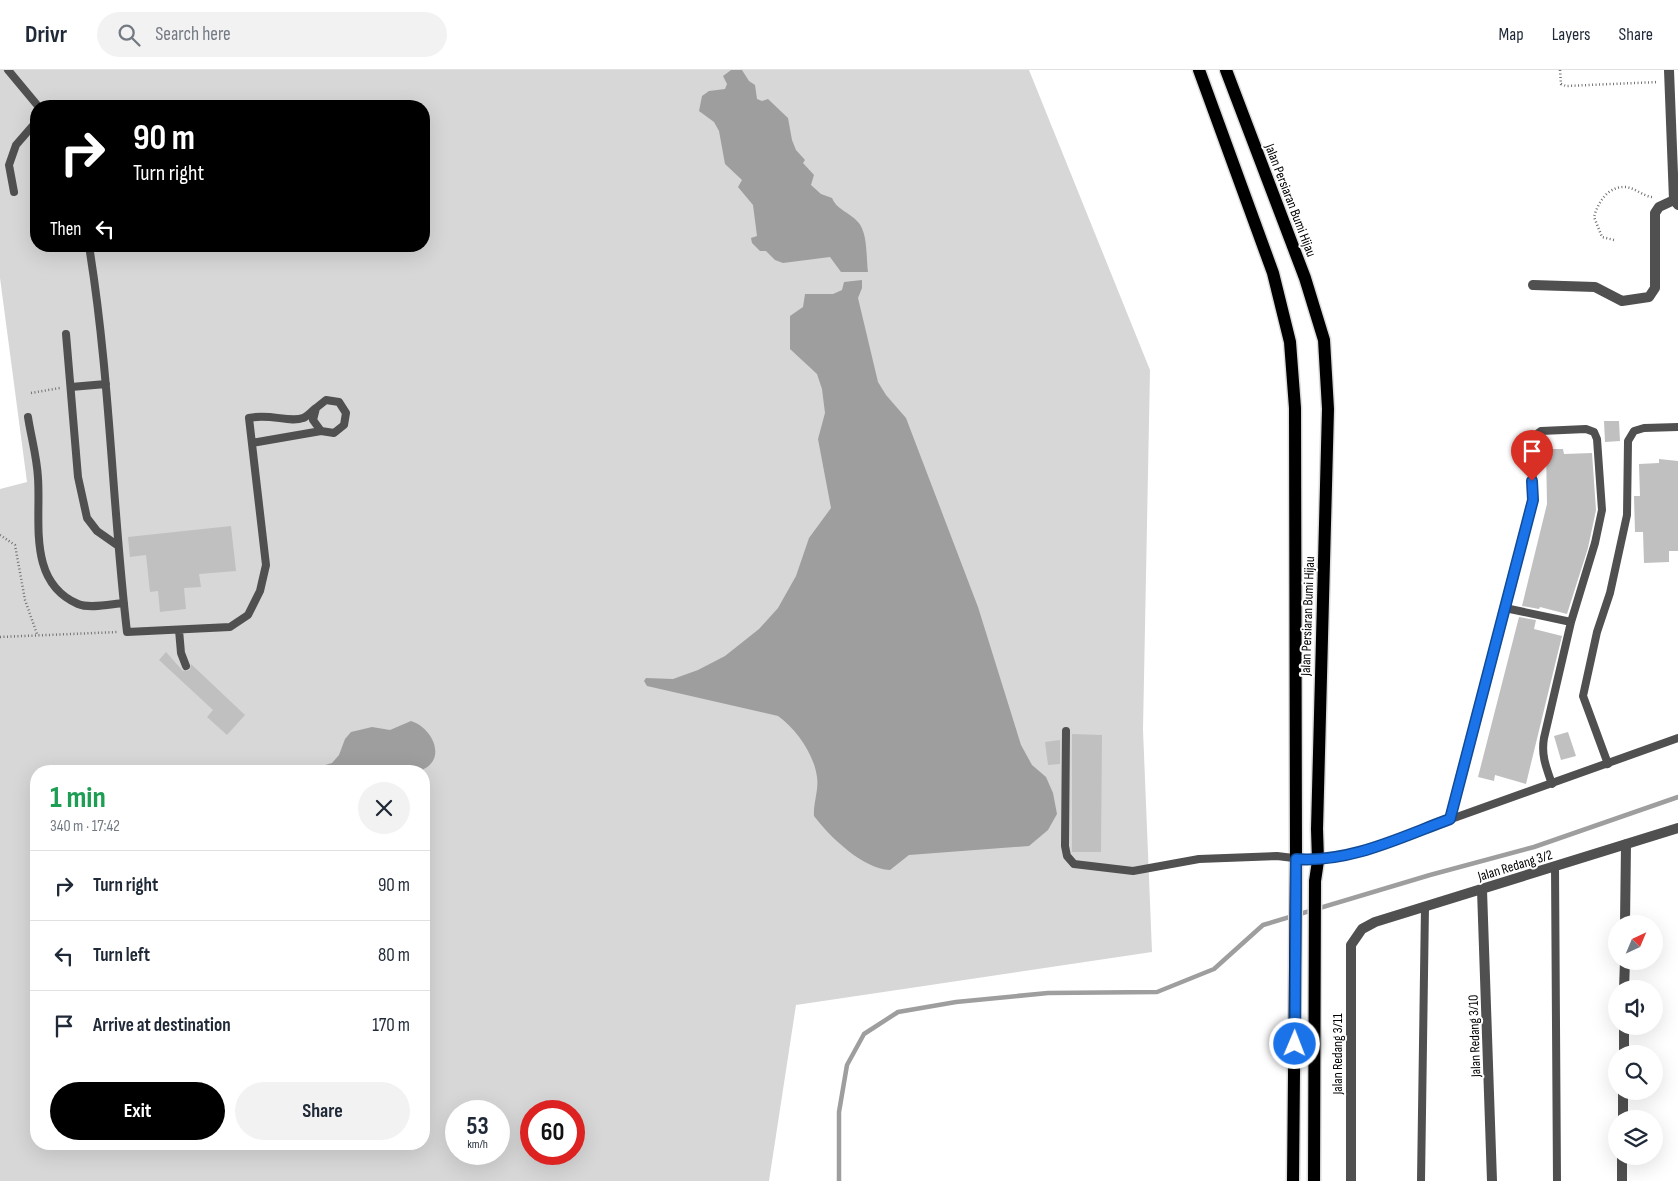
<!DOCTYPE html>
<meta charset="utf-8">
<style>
body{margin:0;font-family:"Sofia Sans Condensed",sans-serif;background:#f2f2f3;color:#1f2937;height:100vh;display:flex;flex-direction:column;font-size:19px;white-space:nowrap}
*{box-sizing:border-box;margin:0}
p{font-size:16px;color:#747a83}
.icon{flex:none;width:28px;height:28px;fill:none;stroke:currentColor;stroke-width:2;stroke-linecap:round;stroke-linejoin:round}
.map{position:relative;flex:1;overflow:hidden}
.details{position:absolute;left:30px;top:695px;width:400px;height:385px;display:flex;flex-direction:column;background:#fff;border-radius:20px;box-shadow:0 5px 20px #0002}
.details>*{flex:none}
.guide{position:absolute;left:30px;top:30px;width:400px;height:152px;border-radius:20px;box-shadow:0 5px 20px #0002;background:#000;color:#fff;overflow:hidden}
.needle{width:32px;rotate:44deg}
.buttons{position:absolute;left:1608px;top:845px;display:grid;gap:10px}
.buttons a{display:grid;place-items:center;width:55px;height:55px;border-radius:50%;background:#fff;box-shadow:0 5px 20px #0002;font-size:25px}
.speed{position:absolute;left:445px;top:1030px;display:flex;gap:10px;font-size:25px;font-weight:700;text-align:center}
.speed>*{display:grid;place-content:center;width:65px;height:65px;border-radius:50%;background:#fff;box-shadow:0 5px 20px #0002;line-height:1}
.speed small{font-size:12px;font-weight:400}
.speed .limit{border:8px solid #d22;background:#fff;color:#111}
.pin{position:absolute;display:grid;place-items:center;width:42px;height:42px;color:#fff;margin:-51px -21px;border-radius:50% 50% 50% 0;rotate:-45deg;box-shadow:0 0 5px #0007}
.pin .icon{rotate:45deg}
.me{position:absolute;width:55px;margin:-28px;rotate:1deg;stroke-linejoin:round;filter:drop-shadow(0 0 4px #0008)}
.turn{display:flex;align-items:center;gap:18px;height:105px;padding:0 20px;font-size:22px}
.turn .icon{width:65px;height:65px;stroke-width:2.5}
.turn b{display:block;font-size:35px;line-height:42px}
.then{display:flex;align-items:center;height:48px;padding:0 20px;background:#0003;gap:10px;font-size:19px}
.round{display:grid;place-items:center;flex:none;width:52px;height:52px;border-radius:26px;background:#f2f2f3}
.head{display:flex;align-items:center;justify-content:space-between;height:85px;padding:0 20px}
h1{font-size:30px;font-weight:700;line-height:38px;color:#1e9e55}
.button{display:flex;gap:10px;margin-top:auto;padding:10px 20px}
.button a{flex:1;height:58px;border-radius:30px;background:#000;color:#fff;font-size:20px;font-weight:700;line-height:58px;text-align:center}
.button a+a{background:#f2f2f3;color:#1f2937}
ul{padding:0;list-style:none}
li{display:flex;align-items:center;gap:15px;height:70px;padding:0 20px;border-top:1px solid #e0e1e3}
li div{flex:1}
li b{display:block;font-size:19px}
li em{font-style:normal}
header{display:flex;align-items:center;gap:30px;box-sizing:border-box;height:70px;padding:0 25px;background:#fff;border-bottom:1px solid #e0e1e3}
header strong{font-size:24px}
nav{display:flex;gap:28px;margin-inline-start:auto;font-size:18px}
.search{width:350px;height:45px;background:#f2f2f3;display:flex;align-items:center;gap:12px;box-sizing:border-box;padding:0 18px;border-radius:28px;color:#747a83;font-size:19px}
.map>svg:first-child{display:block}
.green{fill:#d7d7d7;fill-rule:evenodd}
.water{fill:#9e9e9e}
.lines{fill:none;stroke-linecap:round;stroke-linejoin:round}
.stream{stroke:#9e9e9e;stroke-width:4.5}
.building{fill:#c0c0c0}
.primary-casing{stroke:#dbdbdb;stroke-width:15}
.path{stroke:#727272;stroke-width:2.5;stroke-dasharray:1 2.5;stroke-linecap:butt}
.service{stroke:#505050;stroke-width:8}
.minor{stroke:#505050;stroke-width:10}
.primary{stroke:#000;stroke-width:12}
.route-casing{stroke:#114b97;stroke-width:12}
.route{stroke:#1a73e8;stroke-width:9}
.labels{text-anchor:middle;stroke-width:4;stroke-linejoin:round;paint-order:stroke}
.street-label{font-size:14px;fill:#000;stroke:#fff}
</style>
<header>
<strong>Drivr</strong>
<div class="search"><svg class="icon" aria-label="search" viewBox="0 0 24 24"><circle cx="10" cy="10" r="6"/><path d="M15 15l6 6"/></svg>Search here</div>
<nav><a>Map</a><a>Layers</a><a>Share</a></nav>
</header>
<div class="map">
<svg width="1678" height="1111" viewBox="0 0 1678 1111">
<rect width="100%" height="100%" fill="#fff"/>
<!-- green -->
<path class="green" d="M 0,0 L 1029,0 L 1150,300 L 1143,660 L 1152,882 L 796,935 L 769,1111 L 0,1111 L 0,419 L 27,412 L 0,208 ZM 36,36 L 424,36 L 424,176 L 36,176 ZM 36,701 L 424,701 L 424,1074 L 36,1074 ZM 456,1041 L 499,1041 L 499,1084 L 456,1084 ZM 531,1041 L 574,1041 L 574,1084 L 531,1084 Z"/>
<!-- water -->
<path class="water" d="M 731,0 L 742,0 L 749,11 L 755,15 L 757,29 L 762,31 L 768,29 L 788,48 L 792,70 L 796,80 L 805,90 L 803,93 L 814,105 L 811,115 L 821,124 L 832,128 C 836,139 850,143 858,152 C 868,163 866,187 868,202 L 841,202 L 830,187 L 783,193 L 775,190 L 766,181 L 760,181 L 752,173 L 751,168 L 757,166 L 753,135 L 738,117 L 742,110 L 725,94 L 719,61 L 714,52 L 699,41 L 702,26 L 709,21 L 725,19 L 727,14 L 723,6 Z
M 862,210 L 862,218 L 858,228 L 878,312 L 886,325 L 906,348 L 978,537 L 1021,675 L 1032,695 L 1046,707 L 1053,723 L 1057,744 L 1048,760 L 1029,776 L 909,785 L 890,800 C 863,799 830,767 814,746 C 813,734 819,719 817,707 C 814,684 796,659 778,646 L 647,616 L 644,611 L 646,608 L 673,609 L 698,600 L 725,586 L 759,559 L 778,538 L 796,506 L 809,468 L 831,438 L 818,369 L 825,343 L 822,319 L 817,304 L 790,279 L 790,246 L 803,237 L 805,224 L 833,224 L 842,220 L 844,212 Z
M 411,651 C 433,658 447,689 422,700 L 305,701 L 332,693 L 339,685 L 345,669 L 351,662 L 372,657 L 390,660 Z"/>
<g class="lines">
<!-- stream -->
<path class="stream" d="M 839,1111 L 839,1042 L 847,995 L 864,964 L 898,942 L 956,932 L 1048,923 L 1157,922 L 1214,899 L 1263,855 L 1430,805 L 1534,777 L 1678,727"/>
</g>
<!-- building -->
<path class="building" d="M 1604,351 L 1619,351 L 1620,371 L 1605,372 Z
M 1546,379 L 1563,379 L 1564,384 L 1592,383 L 1596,440 L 1588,478 L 1567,544 L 1540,537 L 1539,539 L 1522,536 L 1547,434 Z
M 1659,389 L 1678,391 L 1678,481 L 1669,481 L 1669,492 L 1644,493 L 1643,462 L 1635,462 L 1634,426 L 1640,426 L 1639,394 L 1659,393 Z
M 231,456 L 236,501 L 199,504 L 201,517 L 184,518 L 186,539 L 160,542 L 158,521 L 150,522 L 146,485 L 130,487 L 128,467 Z
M 1519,547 L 1536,550 L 1534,559 L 1562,566 L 1526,714 L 1495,705 L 1494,711 L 1478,707 Z
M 166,582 L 183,601 L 190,600 L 191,594 L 245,645 L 227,665 L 207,647 L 213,640 L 159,590 Z
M 1568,662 L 1576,686 L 1561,690 L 1554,666 Z
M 1072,664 L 1102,665 L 1101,782 L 1072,782 Z
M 1060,670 L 1060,694 L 1048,695 L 1045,672 Z"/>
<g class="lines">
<defs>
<path id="primary" d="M 1199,0 L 1273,203 L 1290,272 L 1295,338 L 1296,789 L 1293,1111
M 1226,0 L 1305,208 L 1324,270 L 1328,339 L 1317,759 L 1318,791 L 1315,811 L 1314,1111"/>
</defs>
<!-- primary casing -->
<use href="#primary" class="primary-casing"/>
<!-- path -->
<path class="path" d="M 1560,0 L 1561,14 L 1566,16 L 1658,12
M 1614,170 L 1602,167 L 1594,147 C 1598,132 1608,116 1626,117 C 1635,118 1643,126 1652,127
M 31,323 L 60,318
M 0,465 L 15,475 L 25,530 L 37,564
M 0,567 L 118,562"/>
<!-- service -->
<path class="service" d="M 8,0 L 38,36
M 14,122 L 9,95 L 16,75 L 36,52
M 89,176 C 110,304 112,434 127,562 L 230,557 L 248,545 L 260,521 L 266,495 L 249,348 C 269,343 290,353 303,348 C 307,347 312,341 316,338
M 66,264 L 78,407 L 87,448 L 97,461 L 117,475
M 71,317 L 106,314
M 28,347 C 31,367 37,387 38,408 C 41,451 27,512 78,534 C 90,539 111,534 124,533
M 252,373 L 321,361 L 334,363 L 344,355 L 346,343 L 339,332 L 326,330 L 316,338 L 313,350 L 321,361
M 1505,538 L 1571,552
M 179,560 L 181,583 L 186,596
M 1066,661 L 1065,776 L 1067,786 L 1074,794 L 1133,801 L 1199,789 L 1277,786 L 1318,791 L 1359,782 L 1678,668
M 1608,694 L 1583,626 L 1597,562 L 1610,523 L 1627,445 L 1628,371 L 1634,361 L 1644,358 L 1678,357
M 1450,749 L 1533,430 L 1532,368 L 1541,361 L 1586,359 L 1594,362 L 1597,369 L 1602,440 L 1595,473 L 1571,552 L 1544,668 C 1541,685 1546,697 1552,714
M 1555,797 L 1557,1111
M 1421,1111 L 1425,836"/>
<!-- minor -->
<path class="minor" d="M 1669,0 L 1674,130 L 1678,135
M 1533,215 L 1595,217 L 1622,231 L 1649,227 L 1655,218 L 1655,143 L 1659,137 L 1674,130
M 1482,820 L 1492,1111
M 1625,854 L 1626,774
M 1624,919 L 1625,891
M 1624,984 L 1624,956
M 1623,1049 L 1623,1021
M 1351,1111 L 1351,875 L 1362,859 L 1375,852 L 1678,758
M 1622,1111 L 1622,1086"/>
<!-- primary -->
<use href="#primary" class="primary"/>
</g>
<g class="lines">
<defs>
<path id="route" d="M 1295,974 L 1296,789 C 1350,793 1401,767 1450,749 L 1533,430 L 1532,411"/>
</defs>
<!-- route casing -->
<use href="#route" class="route-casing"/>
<!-- route -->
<use href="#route" class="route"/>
</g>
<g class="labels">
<!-- street labels -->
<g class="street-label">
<text transform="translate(1291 130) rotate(69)" y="5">Jalan Persiaran Bumi Hijau</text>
<text transform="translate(1307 546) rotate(-88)" y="5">Jalan Persiaran Bumi Hijau</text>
<text transform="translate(1515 795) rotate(-17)" y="5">Jalan Redang 3/2</text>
<text transform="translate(1474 966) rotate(-92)" y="5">Jalan Redang 3/10</text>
<text transform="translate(1337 984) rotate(-90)" y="5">Jalan Redang 3/11</text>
</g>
</g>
</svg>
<div class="buttons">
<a><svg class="needle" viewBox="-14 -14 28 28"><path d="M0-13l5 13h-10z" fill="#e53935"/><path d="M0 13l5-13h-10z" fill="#747a83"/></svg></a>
<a><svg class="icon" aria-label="sound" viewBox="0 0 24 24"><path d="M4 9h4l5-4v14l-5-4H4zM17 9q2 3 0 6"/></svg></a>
<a><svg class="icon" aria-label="search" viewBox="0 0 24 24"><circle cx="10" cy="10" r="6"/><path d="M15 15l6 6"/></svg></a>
<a><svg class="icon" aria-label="layers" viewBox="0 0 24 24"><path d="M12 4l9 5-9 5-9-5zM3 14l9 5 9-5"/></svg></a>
</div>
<div class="speed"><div>53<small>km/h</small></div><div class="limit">60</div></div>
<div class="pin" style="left:1532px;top:411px;background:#d93025"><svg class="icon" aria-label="arrive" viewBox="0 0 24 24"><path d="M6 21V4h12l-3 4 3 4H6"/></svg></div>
<svg class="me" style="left:1295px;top:974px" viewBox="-20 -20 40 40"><circle r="17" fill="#1a73e8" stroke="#fff" stroke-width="3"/><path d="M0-11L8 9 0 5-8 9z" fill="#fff"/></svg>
<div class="guide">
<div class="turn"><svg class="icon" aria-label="right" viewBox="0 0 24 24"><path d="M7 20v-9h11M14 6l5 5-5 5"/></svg><div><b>90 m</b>Turn right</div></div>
<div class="then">Then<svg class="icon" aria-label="left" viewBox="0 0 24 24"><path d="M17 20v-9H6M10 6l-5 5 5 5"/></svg></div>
</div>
<section class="details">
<div class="head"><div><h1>1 min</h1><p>340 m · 17:42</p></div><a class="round"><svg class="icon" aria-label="close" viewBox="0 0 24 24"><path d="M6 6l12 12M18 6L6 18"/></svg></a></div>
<ul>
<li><svg class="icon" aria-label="right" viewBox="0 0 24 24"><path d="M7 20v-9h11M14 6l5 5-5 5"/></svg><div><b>Turn right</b></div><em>90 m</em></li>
<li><svg class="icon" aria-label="left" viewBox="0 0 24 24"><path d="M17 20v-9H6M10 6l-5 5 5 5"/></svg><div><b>Turn left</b></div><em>80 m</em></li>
<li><svg class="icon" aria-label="arrive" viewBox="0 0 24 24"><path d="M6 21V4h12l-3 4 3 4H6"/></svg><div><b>Arrive at destination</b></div><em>170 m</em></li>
</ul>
<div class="button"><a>Exit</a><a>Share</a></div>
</section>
</div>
